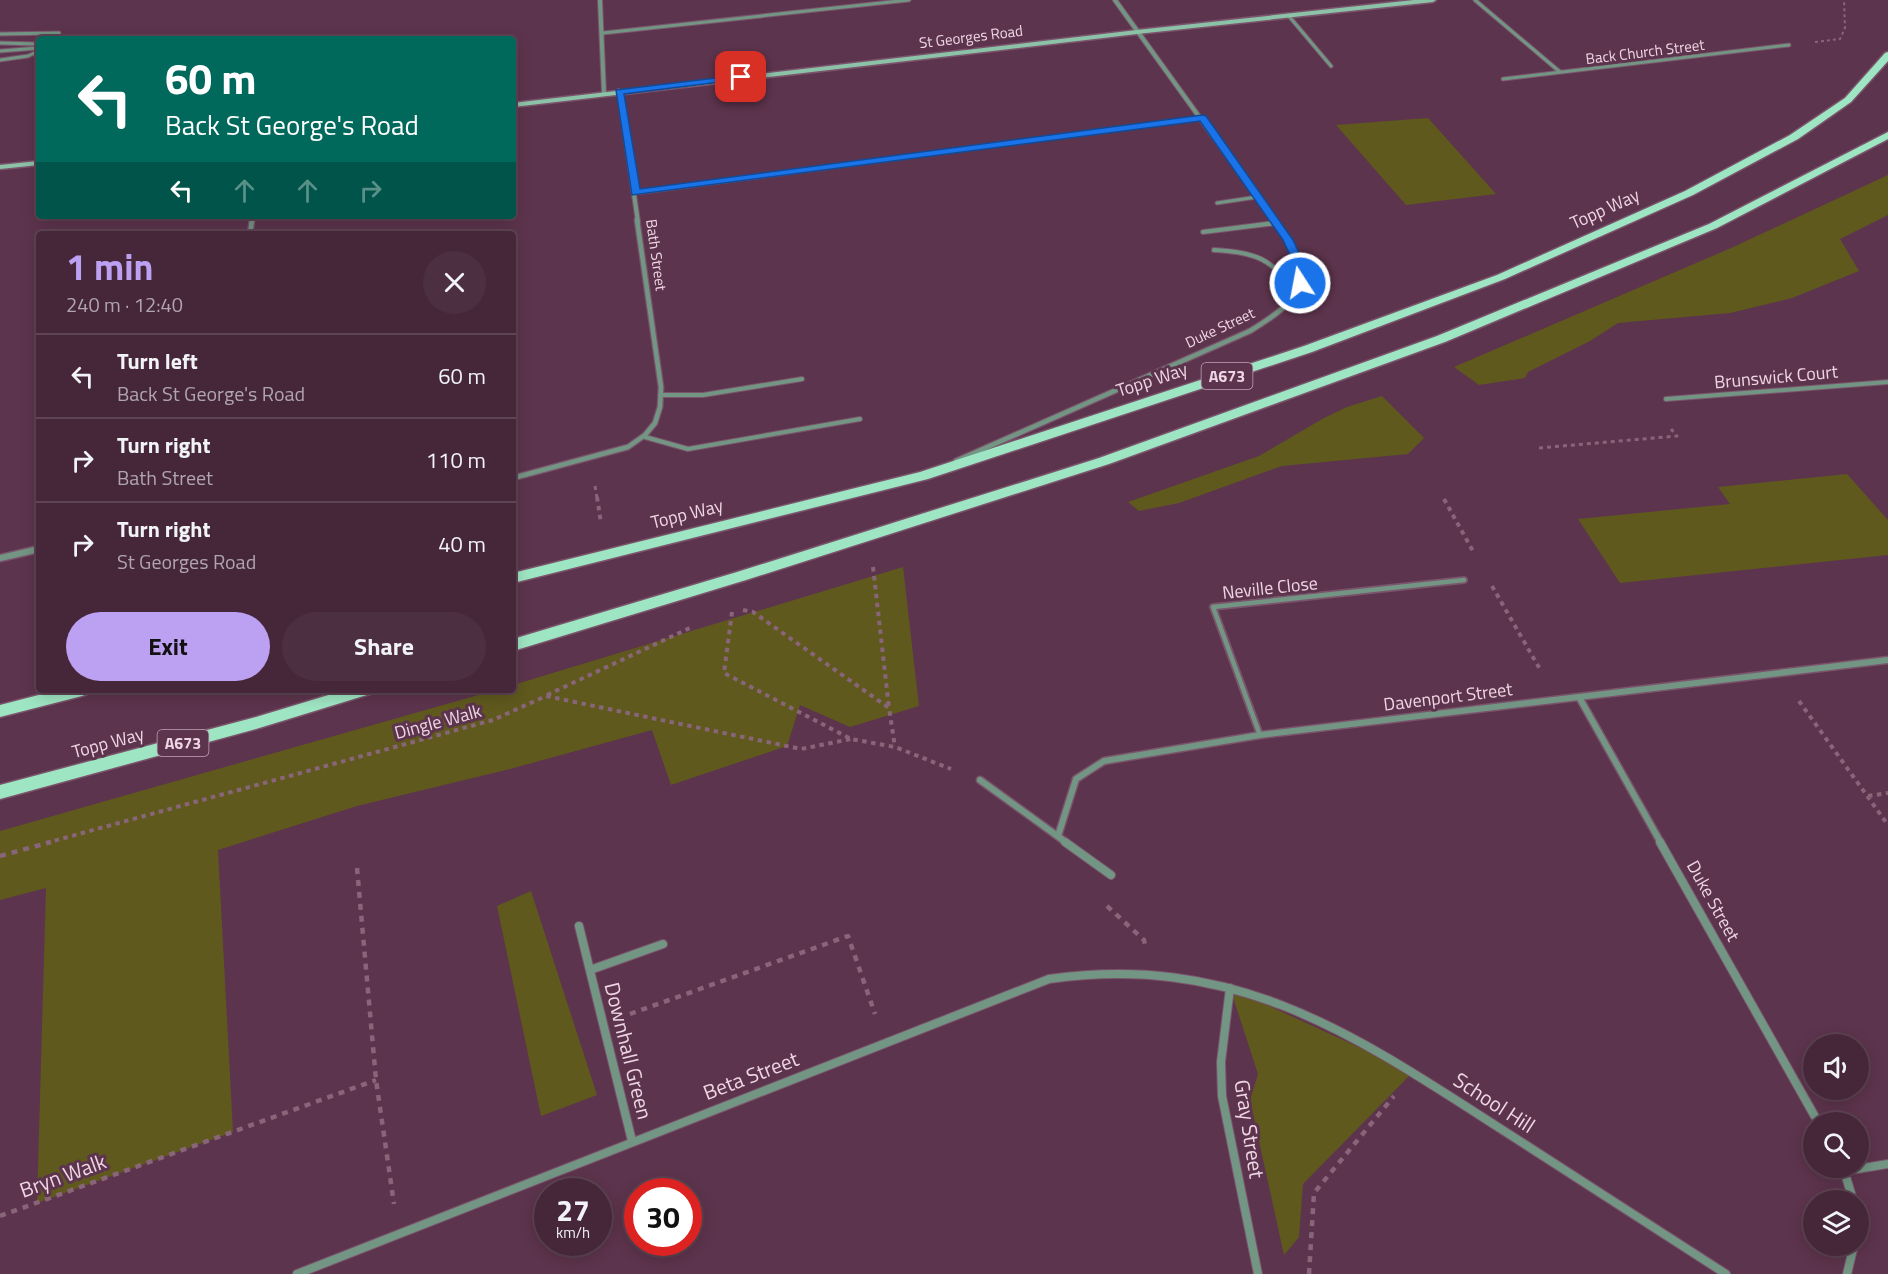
<!DOCTYPE html>
<meta charset="utf-8">
<style>
body{margin:0;font-family:"Titillium Web",sans-serif;background:#4d2f42;color:#f1f3f6;height:100vh;display:flex;flex-direction:column;font-size:22px;white-space:nowrap}
*{box-sizing:border-box;margin:0}
p{font-size:20px;color:#b0a5af}
.icon{flex:none;width:33px;height:33px;fill:none;stroke:currentColor;stroke-width:2;stroke-linecap:round;stroke-linejoin:round}
.map{position:relative;flex:1;overflow:hidden}
.details{position:absolute;left:36px;top:231px;width:480px;height:462px;display:flex;flex-direction:column;background:#46273a;border-radius:6px;box-shadow:0 3px 15px #0003,0 0 0 2px #5e4454}
.details>*{flex:none}
.banner{position:absolute;left:36px;top:36px;width:480px;height:183px;border-radius:6px;box-shadow:0 3px 15px #0003,0 0 0 2px #5e4454;background:#00695c;color:#fff;overflow:hidden}
.buttons{position:absolute;left:1803px;top:1034px;display:grid;gap:12px}
.buttons a{display:grid;place-items:center;width:66px;height:66px;border-radius:50%;background:#46273a;box-shadow:0 3px 15px #0003,0 0 0 2px #5e4454;font-size:30px}
.speed{position:absolute;left:534px;top:1178px;display:flex;gap:12px;font-size:30px;font-weight:700;text-align:center}
.speed>*{display:grid;place-content:center;width:78px;height:78px;border-radius:50%;background:#46273a;box-shadow:0 3px 15px #0003,0 0 0 2px #5e4454;line-height:1}
.speed small{font-size:15px;font-weight:400}
.speed .limit{border:9px solid #d22;background:#fff;color:#111}
.pin{position:absolute;display:grid;place-items:center;width:51px;height:51px;color:#fff;margin:-26px;border-radius:12px;box-shadow:0 3px 9px #0006}
.me{position:absolute;width:66px;margin:-33px;rotate:349deg;stroke-linejoin:round;filter:drop-shadow(0 0 4px #0008)}
.turn{display:flex;align-items:center;gap:21px;height:126px;padding:0 30px;font-size:27px}
.turn .icon{width:78px;height:78px;stroke-width:2.5}
.turn b{display:block;font-size:42px;line-height:51px}
.lanes{display:flex;align-items:center;height:57px;padding:0 30px;background:#0003;justify-content:center;gap:30px;direction:ltr}
.lanes .off{opacity:.35}
.round{display:grid;place-items:center;flex:none;width:63px;height:63px;border-radius:32px;background:#4d2f42}
.headline{display:flex;align-items:center;justify-content:space-between;height:102px;padding:0 30px}
h1{font-size:36px;font-weight:700;line-height:45px;color:#bca0f2}
.action{display:flex;gap:12px;margin-top:auto;padding:12px 30px}
.action a{flex:1;height:69px;border-radius:36px;background:#bca0f2;color:#111;font-size:24px;font-weight:700;line-height:69px;text-align:center}
.action a+a{background:#4d2f42;color:#f1f3f6}
ul{padding:0;list-style:none}
li{display:flex;align-items:center;gap:18px;height:84px;padding:0 30px;border-top:2px solid #5e4454}
li div{flex:1}
li b{display:block;font-size:22px}
li em{font-style:normal}
.map>svg:first-child{display:block}
.green{fill:#5f591e}
.lines{fill:none;stroke-linecap:round;stroke-linejoin:round}
.lane-far2-casing{stroke:#7a546b;stroke-width:5}
.lane-far1-casing{stroke:#7a546b;stroke-width:6}
.lane-casing{stroke:#7a546b;stroke-width:8}
.street-far3-casing{stroke:#7a546b;stroke-width:6}
.street-far2-casing{stroke:#7a546b;stroke-width:7}
.street-far1-casing{stroke:#7a546b;stroke-width:9}
.street-casing{stroke:#7a546b;stroke-width:10}
.secondary-casing{stroke:#7a546b;stroke-width:3}
.primary-casing{stroke:#7a546b;stroke-width:3}
.path-far3{stroke:#89657a;stroke-width:2;stroke-dasharray:3 3;stroke-linecap:butt}
.path-far2{stroke:#89657a;stroke-width:3;stroke-dasharray:4 4;stroke-linecap:butt}
.path-far1{stroke:#89657a;stroke-width:4;stroke-dasharray:4.5 4.5;stroke-linecap:butt}
.path{stroke:#89657a;stroke-width:4.5;stroke-dasharray:6 6;stroke-linecap:butt}
.lane-far2{stroke:#739584;stroke-width:3}
.lane-far1{stroke:#739584;stroke-width:4}
.lane{stroke:#739584;stroke-width:4.5}
.street-far3{stroke:#739584;stroke-width:4}
.street-far2{stroke:#739584;stroke-width:4.5}
.street-far1{stroke:#739584;stroke-width:6}
.street{stroke:#739584;stroke-width:8}
.secondary{fill:#8cc2a8;fill-rule:evenodd}
.primary{fill:#9ee5c3;fill-rule:evenodd}
.route{fill:#1a73e8;stroke:#114b97;stroke-width:1.5}
.labels{text-anchor:middle;stroke-width:6;stroke-linejoin:round;paint-order:stroke}
.far-street-label{font-size:15px;fill:#efd6e4;stroke:#5d344d}
.shield{fill:#5d344d;stroke:#c3a5b7;stroke-width:1.5}
.shield-label{font-size:16px;font-weight:bold;fill:#efd6e4}
.street-label{font-size:18px;fill:#efd6e4;stroke:#5d344d}
.near-street-label{font-size:21px;fill:#efd6e4;stroke:#5d344d}
</style>
<div class="map">
<svg width="1888" height="1274" viewBox="0 0 1888 1274">
<rect width="100%" height="100%" fill="#5d344d"/>
<!-- green -->
<path class="green" d="M 1428,118 L 1496,194 L 1406,205 L 1336,125 Z
M 1888,175 L 1888,215 L 1840,239 L 1859,271 L 1792,298 L 1730,313 L 1618,323 L 1590,341 L 1528,372 L 1525,378 L 1479,385 L 1454,367 L 1731,248 Z
M 1382,396 L 1424,438 L 1408,454 L 1282,466 L 1179,503 L 1139,511 L 1128,502 L 1259,456 L 1324,418 L 1347,407 Z
M 1847,474 L 1888,520 L 1888,555 L 1620,583 L 1578,519 L 1730,504 L 1718,487 Z
M 903,567 L 919,706 L 850,727 L 800,705 L 787,746 L 671,785 L 652,730 L 510,769 L 357,806 L 218,850 L 233,1132 L 37,1203 L 46,888 L 0,900 L 0,831 L 496,690 L 513,690 L 513,685 Z
M 531,891 L 597,1095 L 541,1116 L 497,906 Z
M 1230,988 L 1413,1072 L 1303,1184 L 1299,1237 L 1284,1255 L 1250,1100 L 1258,1074 Z"/>
<g class="lines">
<defs>
<path id="lane-far2" d="M 1475,0 L 1560,72
M 1288,15 L 1331,66
M 603,33 L 909,0
M 0,34 L 59,33
M 0,43 L 39,44
M 0,51 L 39,48
M 0,60 L 28,56 L 39,51
M 1503,79 L 1789,45
M 635,193 L 1202,118
M 1217,203 L 1257,197"/>
<path id="lane-far1" d="M 1203,232 L 1275,223
M 1214,250 C 1254,252 1273,258 1295,293
M 661,395 L 703,395 L 802,379
M 1666,399 L 1888,382
M 645,437 L 688,449 L 860,419"/>
<path id="lane" d="M 1260,735 L 1213,607 L 1464,580"/>
<path id="street-far3" d="M 600,0 L 604,93
M 1115,0 L 1275,222
M 619,91 L 638,222
M 252,222 L 253,216"/>
<path id="street-far2" d="M 250,234 L 252,220
M 956,461 L 1250,331 C 1309,295 1315,278 1274,220
M 513,478 L 628,447 L 645,435 L 655,423 L 660,407 L 661,387 L 637,220"/>
<path id="street-far1" d="M 0,558 L 39,549
M 1579,697 L 1661,843
M 980,780 L 1067,843
M 1058,836 L 1076,779 L 1104,761 L 1260,735 L 1888,660"/>
<path id="street" d="M 1065,842 L 1111,875
M 1660,842 L 1818,1122
M 579,926 L 632,1141
M 590,970 L 663,944
M 1230,988 L 1221,1062 L 1222,1096 L 1258,1274
M 1843,1167 L 1853,1200
M 1845,1171 L 1888,1164
M 297,1274 L 1049,979 C 1236,953 1352,1033 1501,1129 C 1576,1177 1651,1226 1726,1274
M 1847,1274 L 1854,1245"/>
<path id="secondary" d="M 1414,0 L 1436,0 L 1433,2 L 1137,34 L 513,107 L 513,103 L 1137,30 Z
M 39,161 L 39,165 L 0,169 L 0,165 Z"/>
<path id="primary" d="M 1888,52 L 1888,61 L 1851,102 L 1798,139 L 1693,195 L 1505,279 L 1312,352 L 928,479 L 513,583 L 513,573 L 920,472 L 1304,346 L 1497,275 L 1685,191 L 1790,135 L 1845,98 L 1885,53 Z
M 1888,132 L 1888,139 L 1717,228 L 1445,342 L 1109,464 L 746,580 L 513,651 L 513,639 L 737,572 L 1099,458 L 1437,336 L 1709,224 Z
M 58,690 L 90,690 L 87,694 L 82,696 L 0,717 L 0,705 Z
M 345,690 L 373,690 L 370,694 L 256,729 L 0,799 L 0,785 L 256,717 Z"/>
</defs>
<!-- lane-far2 casing -->
<use href="#lane-far2" class="lane-far2-casing"/>
<!-- lane-far1 casing -->
<use href="#lane-far1" class="lane-far1-casing"/>
<!-- lane casing -->
<use href="#lane" class="lane-casing"/>
<!-- street-far3 casing -->
<use href="#street-far3" class="street-far3-casing"/>
<!-- street-far2 casing -->
<use href="#street-far2" class="street-far2-casing"/>
<!-- street-far1 casing -->
<use href="#street-far1" class="street-far1-casing"/>
<!-- street casing -->
<use href="#street" class="street-casing"/>
<!-- secondary casing -->
<use href="#secondary" class="secondary-casing"/>
<!-- primary casing -->
<use href="#primary" class="primary-casing"/>
<!-- path-far3 -->
<path class="path-far3" d="M 1815,42 L 1840,39 L 1845,28 L 1844,0"/>
<!-- path-far2 -->
<path class="path-far2" d="M 1539,448 L 1677,436 L 1671,429
M 595,486 L 597,498"/>
<!-- path-far1 -->
<path class="path-far1" d="M 597,497 L 601,523
M 1444,499 L 1474,553
M 873,567 L 889,708
M 1492,586 L 1541,671
M 743,610 L 753,612 L 889,708 L 895,747
M 732,612 L 724,673 L 851,739 L 895,747 L 951,769
M 547,695 L 692,627
M 1799,701 L 1888,825
M 1868,796 L 1888,793
M 46,843 L 493,720 L 546,696 L 801,749 L 851,739"/>
<!-- path -->
<path class="path" d="M 0,856 L 51,842
M 357,868 L 376,1080 L 394,1204
M 1107,906 L 1144,940 L 1145,945
M 630,1014 L 848,936 L 875,1014
M 0,1216 L 376,1080
M 1309,1274 L 1314,1193 L 1394,1096"/>
<!-- lane-far2 -->
<use href="#lane-far2" class="lane-far2"/>
<!-- lane-far1 -->
<use href="#lane-far1" class="lane-far1"/>
<!-- lane -->
<use href="#lane" class="lane"/>
<!-- street-far3 -->
<use href="#street-far3" class="street-far3"/>
<!-- street-far2 -->
<use href="#street-far2" class="street-far2"/>
<!-- street-far1 -->
<use href="#street-far1" class="street-far1"/>
<!-- street -->
<use href="#street" class="street"/>
<!-- secondary -->
<use href="#secondary" class="secondary"/>
<!-- primary -->
<use href="#primary" class="primary"/>
</g>
<!-- route -->
<path class="route" d="M 741,75 L 744,75 L 744,79 L 624,94 L 640,189 L 1202,115 L 1206,116 L 1293,240 L 1306,268 L 1305,283 L 1300,286 L 1295,283 L 1296,268 L 1283,240 L 1200,121 L 632,195 L 616,90 Z"/>
<g class="labels">
<!-- far-street labels -->
<g class="far-street-label">
<text transform="translate(971 37) rotate(-7)" y="5">St Georges Road</text>
<text transform="translate(1645 52) rotate(-7)" y="5">Back Church Street</text>
<text transform="translate(656 255) rotate(82)" y="5">Bath Street</text>
<text transform="translate(1220 328) rotate(-25)" y="5">Duke Street</text>
</g>
<!-- shield labels -->
<g class="shield">
<rect x="1201.5" y="363" width="51" height="26" rx="4.5"/>
<rect x="157.5" y="730" width="51" height="26" rx="4.5"/>
</g>
<g class="shield-label">
<text x="1227" y="382">A673</text>
<text x="183" y="749">A673</text>
</g>
<!-- street labels -->
<g class="street-label">
<text transform="translate(1605 209) rotate(-24)" y="6">Topp Way</text>
<text transform="translate(1776 377) rotate(-5)" y="6">Brunswick Court</text>
<text transform="translate(1152 380) rotate(-18)" y="6">Topp Way</text>
<text transform="translate(687 514) rotate(-14)" y="6">Topp Way</text>
<text transform="translate(1270 588) rotate(-6)" y="6">Neville Close</text>
<text transform="translate(1448 697) rotate(-7)" y="6">Davenport Street</text>
<text transform="translate(438 722) rotate(-15)" y="6">Dingle Walk</text>
<text transform="translate(108 743) rotate(-15)" y="6">Topp Way</text>
<text transform="translate(1713 901) rotate(61)" y="6">Duke Street</text>
</g>
<!-- near-street labels -->
<g class="near-street-label">
<text transform="translate(628 1051) rotate(76)" y="7">Downhall Green</text>
<text transform="translate(751 1076) rotate(-21)" y="7">Beta Street</text>
<text transform="translate(1494 1103) rotate(33)" y="7">School Hill</text>
<text transform="translate(1249 1129) rotate(81)" y="7">Gray Street</text>
<text transform="translate(63 1176) rotate(-20)" y="7">Bryn Walk</text>
</g>
</g>
</svg>
<div class="buttons">
<a><svg class="icon" aria-label="sound" viewBox="0 0 24 24"><path d="M4 9h4l5-4v14l-5-4H4zM17 9q2 3 0 6"/></svg></a>
<a><svg class="icon" aria-label="search" viewBox="0 0 24 24"><circle cx="10" cy="10" r="6"/><path d="M15 15l6 6"/></svg></a>
<a><svg class="icon" aria-label="layers" viewBox="0 0 24 24"><path d="M12 4l9 5-9 5-9-5zM3 14l9 5 9-5"/></svg></a>
</div>
<div class="speed"><div>27<small>km/h</small></div><div class="limit">30</div></div>
<div class="pin" style="left:741px;top:77px;background:#d93025"><svg class="icon" aria-label="arrive" viewBox="0 0 24 24"><path d="M6 21V4h12l-3 4 3 4H6"/></svg></div>
<svg class="me" style="left:1300px;top:283px" viewBox="-20 -20 40 40"><circle r="17" fill="#1a73e8" stroke="#fff" stroke-width="3"/><path d="M0-11L8 9 0 5-8 9z" fill="#fff"/></svg>
<div class="banner">
<div class="turn"><svg class="icon" aria-label="left" viewBox="0 0 24 24"><path d="M17 20v-9H6M10 6l-5 5 5 5"/></svg><div><b>60 m</b>Back St George's Road</div></div>
<div class="lanes"><svg class="icon" aria-label="left" viewBox="0 0 24 24"><path d="M17 20v-9H6M10 6l-5 5 5 5"/></svg><svg class="icon off" aria-label="ahead" viewBox="0 0 24 24"><path d="M12 20V5M6 11l6-6 6 6"/></svg><svg class="icon off" aria-label="ahead" viewBox="0 0 24 24"><path d="M12 20V5M6 11l6-6 6 6"/></svg><svg class="icon off" aria-label="right" viewBox="0 0 24 24"><path d="M7 20v-9h11M14 6l5 5-5 5"/></svg></div>
</div>
<section class="details">
<div class="headline"><div><h1>1 min</h1><p>240 m · 12:40</p></div><a class="round"><svg class="icon" aria-label="close" viewBox="0 0 24 24"><path d="M6 6l12 12M18 6L6 18"/></svg></a></div>
<ul>
<li><svg class="icon" aria-label="left" viewBox="0 0 24 24"><path d="M17 20v-9H6M10 6l-5 5 5 5"/></svg><div><b>Turn left</b><p>Back St George's Road</p></div><em>60 m</em></li>
<li><svg class="icon" aria-label="right" viewBox="0 0 24 24"><path d="M7 20v-9h11M14 6l5 5-5 5"/></svg><div><b>Turn right</b><p>Bath Street</p></div><em>110 m</em></li>
<li><svg class="icon" aria-label="right" viewBox="0 0 24 24"><path d="M7 20v-9h11M14 6l5 5-5 5"/></svg><div><b>Turn right</b><p>St Georges Road</p></div><em>40 m</em></li>
</ul>
<div class="action"><a>Exit</a><a>Share</a></div>
</section>
</div>
